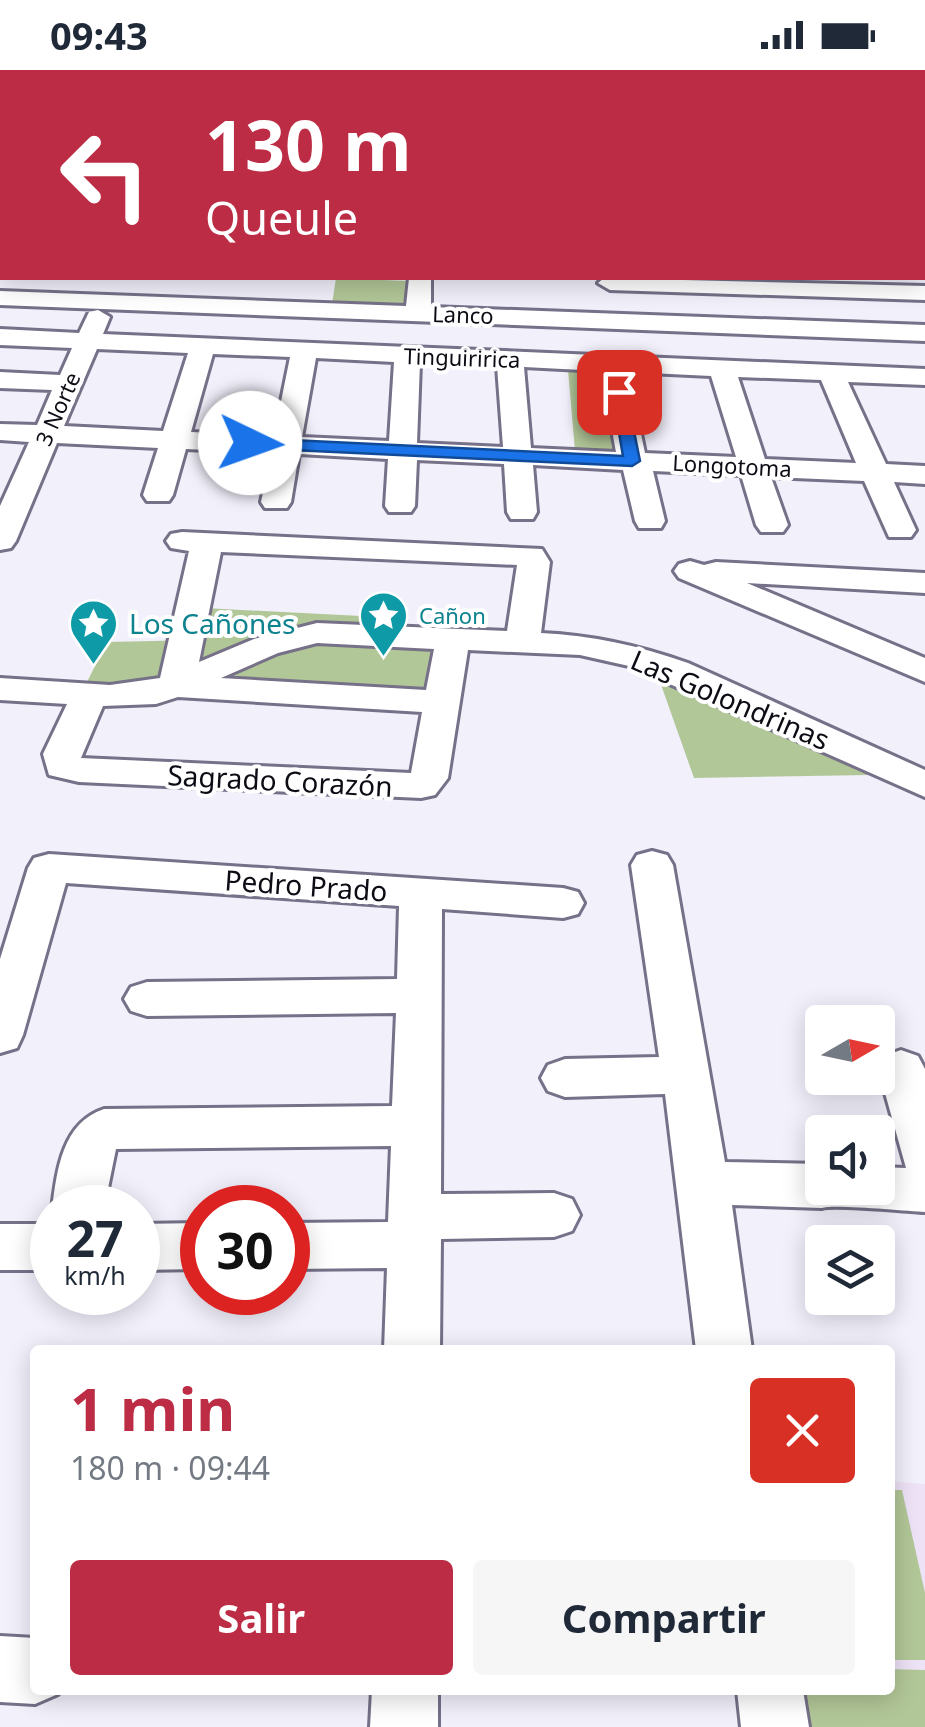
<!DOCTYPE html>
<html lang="es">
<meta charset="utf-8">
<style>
body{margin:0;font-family:"Noto Sans",sans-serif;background:#f6f6f7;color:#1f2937;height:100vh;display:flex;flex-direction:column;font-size:38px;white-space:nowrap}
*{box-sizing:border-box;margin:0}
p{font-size:32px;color:#747a83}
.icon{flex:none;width:55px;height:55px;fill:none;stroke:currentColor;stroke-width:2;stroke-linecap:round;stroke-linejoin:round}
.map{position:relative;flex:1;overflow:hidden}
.side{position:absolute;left:30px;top:1275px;width:865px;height:350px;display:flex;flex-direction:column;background:#fff;border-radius:10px;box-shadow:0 5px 25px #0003}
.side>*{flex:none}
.banner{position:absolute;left:0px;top:0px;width:925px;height:210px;box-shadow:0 5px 25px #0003;background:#bc2c44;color:#fff;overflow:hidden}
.needle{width:65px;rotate:81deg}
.fabs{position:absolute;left:805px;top:935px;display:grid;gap:20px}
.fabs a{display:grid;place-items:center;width:90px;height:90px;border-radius:10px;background:#fff;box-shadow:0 5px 25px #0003;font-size:50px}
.speed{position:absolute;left:30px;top:1115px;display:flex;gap:20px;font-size:50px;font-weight:700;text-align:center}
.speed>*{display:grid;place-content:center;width:130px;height:130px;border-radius:50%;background:#fff;box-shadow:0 5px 25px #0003;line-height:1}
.speed small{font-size:25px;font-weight:400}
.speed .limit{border:15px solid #d22;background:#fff;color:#111}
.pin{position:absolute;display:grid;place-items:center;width:85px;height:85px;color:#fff;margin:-42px;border-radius:20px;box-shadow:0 5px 15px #0006}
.me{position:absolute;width:110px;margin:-55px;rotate:93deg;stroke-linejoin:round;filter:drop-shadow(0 0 8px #0008)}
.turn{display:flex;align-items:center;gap:35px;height:210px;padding:0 40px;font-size:45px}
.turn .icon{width:130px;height:130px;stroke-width:2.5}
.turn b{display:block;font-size:70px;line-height:85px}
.round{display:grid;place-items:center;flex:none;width:105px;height:105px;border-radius:10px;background:#f6f6f7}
.head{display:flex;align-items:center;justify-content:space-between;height:170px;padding:0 40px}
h1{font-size:60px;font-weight:700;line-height:75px;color:#bc2c44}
.primary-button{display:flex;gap:20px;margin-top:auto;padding:20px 40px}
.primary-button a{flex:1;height:115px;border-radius:10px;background:#bc2c44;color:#fff;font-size:40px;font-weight:700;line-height:115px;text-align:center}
.primary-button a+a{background:#f6f6f7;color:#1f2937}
.status{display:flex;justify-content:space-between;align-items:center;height:70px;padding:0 50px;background:#fff;direction:ltr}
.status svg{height:28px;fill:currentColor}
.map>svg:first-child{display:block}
.education{fill:#eee2f7}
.green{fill:#b2c798}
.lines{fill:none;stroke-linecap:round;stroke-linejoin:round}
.minor-casing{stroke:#767088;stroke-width:6}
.major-casing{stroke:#a14b6a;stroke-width:5}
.highway-casing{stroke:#a14b6a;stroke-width:60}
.minor{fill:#fff;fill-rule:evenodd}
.major{fill:#f6a7c1;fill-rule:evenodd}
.highway{stroke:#f06d98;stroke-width:55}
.route{fill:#1a73e8;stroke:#114b97;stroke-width:2.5}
.labels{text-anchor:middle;stroke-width:8;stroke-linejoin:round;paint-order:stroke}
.far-street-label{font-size:22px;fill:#0d0b14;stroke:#fff}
.far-culture-label{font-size:22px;fill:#0d838f;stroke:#fff;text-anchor:start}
.culture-label{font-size:28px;fill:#0d838f;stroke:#fff;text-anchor:start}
.street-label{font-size:28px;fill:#0d0b14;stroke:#fff}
</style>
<div class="status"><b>09:43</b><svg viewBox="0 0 49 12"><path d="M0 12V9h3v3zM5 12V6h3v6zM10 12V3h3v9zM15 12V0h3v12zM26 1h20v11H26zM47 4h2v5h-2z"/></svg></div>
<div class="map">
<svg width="925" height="1657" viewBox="0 0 925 1657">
<rect width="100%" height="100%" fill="#f2f0fb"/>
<!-- education -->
<path class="education" d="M 890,1411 L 925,1414 L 925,1600 L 890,1599 Z"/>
<!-- green -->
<path class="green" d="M 336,208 L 407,211 L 404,237 L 332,234 Z
M 568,300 L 604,301 L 618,383 L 575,381 Z
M 204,538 L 400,548 L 397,558 L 319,557 L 163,614 L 86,614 L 107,572 L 198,570 Z
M 343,568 L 438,573 L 435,629 L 229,611 L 216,604 L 286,575 Z
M 659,609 L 869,705 L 694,708 Z
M 890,1420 L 902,1420 L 925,1523 L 925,1590 L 890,1590 Z
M 890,1599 L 925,1600 L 925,1657 L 805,1657 L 800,1620 L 890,1620 Z"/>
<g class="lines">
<defs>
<path id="minor" d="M 661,0 L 684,0 L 686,2 L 663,2 Z
M 731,0 L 754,0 L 756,2 L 733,2 Z
M 799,0 L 822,0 L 824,2 L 801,2 Z
M 867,0 L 891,0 L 893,2 L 869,2 Z
M 922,10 L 925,10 L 925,21 L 922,21 Z
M 922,45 L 925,45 L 925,60 L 922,59 Z
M 2,86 L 2,100 L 0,101 L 0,87 Z
M 0,154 L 2,155 L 2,168 L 0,168 Z
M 0,186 L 2,186 L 2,200 L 0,200 Z
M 409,208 L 431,208 L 431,237 L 925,255 L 925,271 L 0,235 L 0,221 L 406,236 Z
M 604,208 L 925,216 L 925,230 L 610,220 L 598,213 Z
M 98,240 L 110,247 L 103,264 L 925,299 L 925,315 L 848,312 L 886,394 L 925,396 L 925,414 L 894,412 L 916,460 L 911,467 L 889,467 L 864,411 L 771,407 L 788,455 L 783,462 L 761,462 L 756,455 L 741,405 L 653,401 L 665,451 L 661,458 L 639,458 L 635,451 L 623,400 L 533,395 L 537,442 L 533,449 L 511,449 L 507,442 L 504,394 L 417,390 L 415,436 L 411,442 L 389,442 L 385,436 L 388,389 L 299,384 L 291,432 L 287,438 L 265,438 L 261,432 L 271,383 L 186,379 L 173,425 L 169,431 L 147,431 L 143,425 L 158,378 L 57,373 L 16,471 L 11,478 L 0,480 L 0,436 L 29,372 L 0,370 L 0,354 L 37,355 L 52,320 L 0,318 L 0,302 L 60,305 L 72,278 L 0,275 L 0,259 L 79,263 L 89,242 ZM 97,279 L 188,283 L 163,361 L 64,356 ZM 213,284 L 290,287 L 274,366 L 191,362 ZM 316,288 L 394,292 L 389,371 L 302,367 ZM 420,293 L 497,296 L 503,377 L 417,373 ZM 524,297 L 601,301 L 616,382 L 531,378 ZM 628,302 L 711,306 L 736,387 L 645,383 ZM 738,307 L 821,310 L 856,393 L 765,389 Z
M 182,462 L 542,479 L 550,492 L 541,563 C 592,565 640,576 688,593 L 925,700 L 925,727 L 629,596 L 580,585 L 468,580 L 448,708 L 435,725 L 421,728 L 79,712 L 49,705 L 43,684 L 67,634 L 0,630 L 0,608 L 110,615 L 160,608 L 189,481 L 171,478 L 166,471 L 171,464 ZM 221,482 L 517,495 L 507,561 L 317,553 L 254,569 L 199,592 ZM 317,573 L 434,579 L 426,620 L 221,608 L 278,583 ZM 178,627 L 422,642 L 411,703 L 81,688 L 103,636 L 156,634 Z
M 690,491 L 704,495 L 716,492 L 925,503 L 925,523 L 747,513 L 925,588 L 925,612 L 679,508 L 674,501 L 679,494 Z
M 652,781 L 667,785 L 673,795 L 725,1092 L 822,1094 L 822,1118 L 878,1118 L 878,1097 L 906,1098 L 878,998 L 884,986 L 901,980 L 918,986 L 925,999 L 925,1142 C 905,1141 833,1134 822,1138 L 732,1135 L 752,1280 L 696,1280 L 665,1024 L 565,1027 L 548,1021 L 541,1008 L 548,995 L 565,989 L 659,987 L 631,795 L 637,785 Z
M 49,784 L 563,818 L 578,822 L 584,833 L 578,844 L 563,848 L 442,839 L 441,1124 L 554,1123 L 572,1129 L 580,1145 L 572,1161 L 554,1167 L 441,1169 L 440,1280 L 384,1280 L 387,1198 L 288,1199 L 288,1153 L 388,1152 L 391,1076 L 116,1079 L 104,1138 L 52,1139 C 57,1100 62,1053 104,1039 L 392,1036 L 396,943 L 147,946 L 131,941 L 124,929 L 131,917 L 147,912 L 397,909 L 399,836 L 66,813 L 23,965 L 17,978 L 0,983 L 0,889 L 28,798 L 34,788 Z
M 202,1153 L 202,1199 L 138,1200 L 138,1154 Z
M 0,1154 L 52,1154 L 52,1200 L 0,1200 Z
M 0,1566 L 35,1568 L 35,1620 L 60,1620 L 58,1624 L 35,1634 L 0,1632 Z
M 372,1620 L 438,1620 L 438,1657 L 370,1657 Z
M 737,1620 L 803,1620 L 809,1657 L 741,1657 Z"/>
<path id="major" d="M 0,116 L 2,116 L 2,132 L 0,132 Z
M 922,130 L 925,130 L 925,146 L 922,146 Z"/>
<path id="highway" d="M 52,2 L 92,0
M 0,5 L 2,5"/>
</defs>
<!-- minor casing -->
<use href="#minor" class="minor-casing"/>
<!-- major casing -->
<use href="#major" class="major-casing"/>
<!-- highway casing -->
<use href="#highway" class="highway-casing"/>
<!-- minor -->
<use href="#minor" class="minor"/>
<!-- major -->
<use href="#major" class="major"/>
<!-- highway -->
<use href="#highway" class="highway"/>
</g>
<!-- route -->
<path class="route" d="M 619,318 L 626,322 L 640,391 L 632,396 L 250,378 L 242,373 L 250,368 L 623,386 L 612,322 Z"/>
<!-- icons -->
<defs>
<symbol id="sight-pin" viewBox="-11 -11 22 30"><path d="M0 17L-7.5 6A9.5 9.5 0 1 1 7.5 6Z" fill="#0f9aa8" stroke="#fff"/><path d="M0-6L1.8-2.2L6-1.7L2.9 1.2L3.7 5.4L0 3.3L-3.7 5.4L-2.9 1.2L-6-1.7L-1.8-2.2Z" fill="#fff"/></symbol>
</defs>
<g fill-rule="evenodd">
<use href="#sight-pin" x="356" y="518" width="55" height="75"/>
<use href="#sight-pin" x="66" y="526" width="55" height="75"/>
</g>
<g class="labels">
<!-- far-street labels -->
<g class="far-street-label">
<text transform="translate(463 245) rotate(2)" y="8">Lanco</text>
<text transform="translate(462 288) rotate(2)" y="8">Tinguiririca</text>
<text transform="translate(58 339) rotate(-66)" y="8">3 Norte</text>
<text transform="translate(732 396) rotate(3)" y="8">Longotoma</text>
</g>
<!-- far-culture labels -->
<g class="far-culture-label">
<text x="419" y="554">Cañon</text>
</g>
<!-- culture labels -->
<g class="culture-label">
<text x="129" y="564">Los Cañones</text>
</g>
<!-- street labels -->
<g class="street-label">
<text transform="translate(730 630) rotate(23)" y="10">Las Golondrinas</text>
<text transform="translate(280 711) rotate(3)" y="10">Sagrado Corazón</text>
<text transform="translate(306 816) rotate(4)" y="10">Pedro Prado</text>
</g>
</g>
</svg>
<div class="fabs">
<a><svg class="needle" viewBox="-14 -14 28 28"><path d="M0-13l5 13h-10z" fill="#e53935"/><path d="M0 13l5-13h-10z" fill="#747a83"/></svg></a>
<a><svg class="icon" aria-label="sound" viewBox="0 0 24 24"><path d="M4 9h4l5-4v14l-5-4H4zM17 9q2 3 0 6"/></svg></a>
<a><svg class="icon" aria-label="layers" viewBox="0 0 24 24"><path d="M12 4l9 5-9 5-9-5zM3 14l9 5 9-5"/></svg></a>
</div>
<div class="speed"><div>27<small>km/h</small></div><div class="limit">30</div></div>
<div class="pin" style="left:619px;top:322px;background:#d93025"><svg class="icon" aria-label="arrive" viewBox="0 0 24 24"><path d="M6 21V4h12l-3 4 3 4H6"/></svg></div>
<svg class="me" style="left:250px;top:373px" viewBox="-20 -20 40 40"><circle r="19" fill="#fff"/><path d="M0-13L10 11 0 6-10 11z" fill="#1a73e8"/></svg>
<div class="banner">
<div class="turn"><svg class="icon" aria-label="left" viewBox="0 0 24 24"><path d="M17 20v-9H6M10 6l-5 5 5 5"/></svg><div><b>130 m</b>Queule</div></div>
</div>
<section class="side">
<div class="head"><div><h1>1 min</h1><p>180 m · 09:44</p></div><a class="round" style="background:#d93025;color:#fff"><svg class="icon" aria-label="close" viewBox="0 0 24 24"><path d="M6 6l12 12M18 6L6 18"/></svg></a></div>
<div class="primary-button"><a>Salir</a><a>Compartir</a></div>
</section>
</div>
